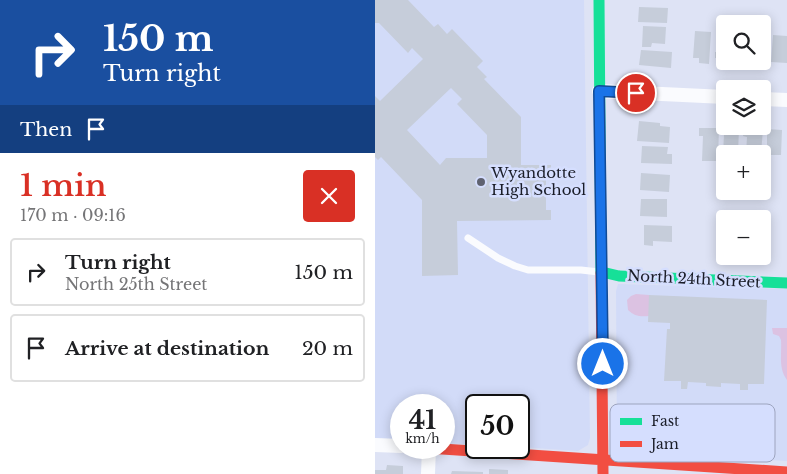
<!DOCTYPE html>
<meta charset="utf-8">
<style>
body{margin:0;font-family:"Libre Baskerville",serif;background:#f6f6f6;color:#202124;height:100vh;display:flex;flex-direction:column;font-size:19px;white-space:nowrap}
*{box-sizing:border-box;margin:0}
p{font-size:16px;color:#757577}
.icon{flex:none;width:28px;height:28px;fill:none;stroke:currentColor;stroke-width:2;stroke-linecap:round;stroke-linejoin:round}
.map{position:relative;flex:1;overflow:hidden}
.drawer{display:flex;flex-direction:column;background:#fff;width:375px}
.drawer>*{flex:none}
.guide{background:#1a4fa0;color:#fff;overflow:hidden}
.tools{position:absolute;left:341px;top:15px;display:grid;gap:10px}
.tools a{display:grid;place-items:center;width:55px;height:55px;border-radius:5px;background:#fff;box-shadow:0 2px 12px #0003;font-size:25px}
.speed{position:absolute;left:15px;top:394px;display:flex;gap:10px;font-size:25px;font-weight:700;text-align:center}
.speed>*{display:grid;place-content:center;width:65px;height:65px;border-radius:50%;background:#fff;box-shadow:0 2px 12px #0003;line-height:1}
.speed small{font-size:12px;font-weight:400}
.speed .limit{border:2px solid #111;border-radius:8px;background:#fff;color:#111}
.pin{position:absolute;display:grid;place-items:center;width:42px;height:42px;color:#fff;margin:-21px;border:2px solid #fff;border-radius:50%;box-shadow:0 1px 5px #0007}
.me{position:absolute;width:55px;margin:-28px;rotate:0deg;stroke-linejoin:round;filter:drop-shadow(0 0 4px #0008)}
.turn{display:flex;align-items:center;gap:18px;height:105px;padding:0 20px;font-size:22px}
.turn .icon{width:65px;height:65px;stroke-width:2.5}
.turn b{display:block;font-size:35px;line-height:42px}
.then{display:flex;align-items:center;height:48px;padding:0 20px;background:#0003;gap:10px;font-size:19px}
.round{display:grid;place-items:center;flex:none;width:52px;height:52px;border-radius:5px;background:#f6f6f6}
.head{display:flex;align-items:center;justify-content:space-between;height:85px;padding:0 20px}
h1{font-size:30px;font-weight:600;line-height:38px;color:#d93025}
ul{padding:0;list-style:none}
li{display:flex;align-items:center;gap:15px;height:68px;margin:0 10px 8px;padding:0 10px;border:2px solid #e0e0e0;border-radius:5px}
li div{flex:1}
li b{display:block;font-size:19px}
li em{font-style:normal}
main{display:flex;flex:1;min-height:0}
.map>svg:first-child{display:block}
.built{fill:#d2dbf8}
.green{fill:#dcc2e2}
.building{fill:#c6cdda;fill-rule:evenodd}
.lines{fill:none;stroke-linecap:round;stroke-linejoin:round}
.lane{stroke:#fafbfe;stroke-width:7}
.street{stroke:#fafbfe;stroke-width:14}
.fast{stroke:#16e098;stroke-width:11}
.jam{stroke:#f24e42;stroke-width:11}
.route-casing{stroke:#114b97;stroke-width:12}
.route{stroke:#1a73e8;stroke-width:9}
.poi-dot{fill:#5f6270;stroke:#d5defe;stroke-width:2}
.labels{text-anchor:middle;stroke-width:5;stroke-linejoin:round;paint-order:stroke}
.poi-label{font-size:15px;fill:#1a1d28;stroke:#d5defe;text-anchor:start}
.street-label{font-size:15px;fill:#1a1d28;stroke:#d5defe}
.key{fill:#d5defe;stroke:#9da4be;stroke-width:1}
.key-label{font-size:14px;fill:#1a1d28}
</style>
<main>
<section class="drawer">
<div class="guide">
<div class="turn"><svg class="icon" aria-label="right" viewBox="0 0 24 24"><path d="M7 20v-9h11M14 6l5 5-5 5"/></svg><div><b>150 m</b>Turn right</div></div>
<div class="then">Then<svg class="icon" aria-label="arrive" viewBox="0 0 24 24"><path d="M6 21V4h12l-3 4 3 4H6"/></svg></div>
</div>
<div class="head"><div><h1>1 min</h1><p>170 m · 09:16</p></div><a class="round" style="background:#d93025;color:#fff"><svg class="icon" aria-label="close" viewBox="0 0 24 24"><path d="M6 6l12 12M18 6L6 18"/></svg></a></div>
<ul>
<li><svg class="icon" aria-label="right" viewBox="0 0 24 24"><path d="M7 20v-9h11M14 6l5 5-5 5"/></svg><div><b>Turn right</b><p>North 25th Street</p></div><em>150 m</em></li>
<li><svg class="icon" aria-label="arrive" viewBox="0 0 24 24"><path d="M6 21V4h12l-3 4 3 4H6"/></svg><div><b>Arrive at destination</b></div><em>20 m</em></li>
</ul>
</section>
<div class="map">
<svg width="412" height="474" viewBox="0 0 412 474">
<rect width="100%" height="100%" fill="#dee3f5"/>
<!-- built -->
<path class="built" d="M 0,0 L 209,0 L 215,438 L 213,445 L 203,451 L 144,447 L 144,405 L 101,405 L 101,445 L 69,443 L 69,405 L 26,405 L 26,440 L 0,438 Z
M 243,284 L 412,289 L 412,461 L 255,453 L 246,451 L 242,445 L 241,291 Z"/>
<!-- green -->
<path class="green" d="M 261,294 L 274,295 L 274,316 C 265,317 259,316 253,310 L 252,300 L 256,296 Z
M 397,328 L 412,328 L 412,380 C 403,368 407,355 406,340 L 404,336 L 398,334 Z"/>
<!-- building -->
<path class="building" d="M 0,0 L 33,0 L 59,27 L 63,24 L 72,34 L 77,29 L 108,61 L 102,67 L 112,77 L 109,79 L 146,117 L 146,165 L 176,165 L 176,175 L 171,175 L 171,210 L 176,210 L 176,220 L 82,221 L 83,275 L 47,276 L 47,200 L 6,157 L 3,160 L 0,157 L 0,96 L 5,101 L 48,59 L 37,48 L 33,53 L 4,23 L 0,23 ZM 76,88 L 87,99 L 82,104 L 112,135 L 112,158 L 71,158 L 65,165 L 32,130 Z
M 264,7 L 293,8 L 292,23 L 263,22 Z
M 268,26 L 291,27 L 290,44 L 277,43 L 276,47 L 267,47 Z
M 320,31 L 336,32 L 334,64 L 324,63 L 324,58 L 318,58 Z
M 347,32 L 350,32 L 350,59 L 340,58 L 340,52 L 345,52 Z
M 398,35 L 412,36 L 412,63 L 396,62 Z
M 266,50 L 297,52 L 296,68 L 264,65 Z
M 264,121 L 285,123 L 285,126 L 295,127 L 294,143 L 262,141 Z
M 324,128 L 344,128 L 343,161 L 327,161 L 328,136 L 324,136 Z
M 345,128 L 364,128 L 363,154 L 348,154 L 349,135 L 345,134 Z
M 369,128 L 388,129 L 386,154 L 371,154 L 372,137 L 368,136 Z
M 392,129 L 407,130 L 406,155 L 392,155 Z
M 267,146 L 293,147 L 292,154 L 297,154 L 297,164 L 266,163 Z
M 266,173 L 295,175 L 294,192 L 265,190 Z
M 266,199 L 292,199 L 292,217 L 265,216 Z
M 374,214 L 389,215 L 389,219 L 374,219 Z
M 346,221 L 350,221 L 350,247 L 345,247 Z
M 269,225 L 297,226 L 297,242 L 278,241 L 278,246 L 269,245 Z
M 274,295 L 392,300 L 389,384 L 373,384 L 373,390 L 365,390 L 365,384 L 346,383 L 346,387 L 331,386 L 331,383 L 313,382 L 312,389 L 306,389 L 306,381 L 289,381 L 292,329 L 295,329 L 295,323 L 273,322 Z
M 12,465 L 28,466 L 28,474 L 0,474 L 0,470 L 11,470 Z
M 114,469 L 133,470 L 133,474 L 114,474 Z
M 77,471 L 108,472 L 108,474 L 76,474 Z"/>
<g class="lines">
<!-- lane -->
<path class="lane" d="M 93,238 L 123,258 L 140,266 L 153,270 L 206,270 L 224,272"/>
<!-- street -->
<path class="street" d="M 224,91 L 350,97
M 388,99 L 412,100
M 0,445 L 26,446
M 53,474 L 54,448"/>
<!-- fast -->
<path class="fast" d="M 224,0 L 226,273
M 227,272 L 244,276 L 412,283"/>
<!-- jam -->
<path class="jam" d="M 226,273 L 228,474
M 52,448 L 412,472"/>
</g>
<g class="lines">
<defs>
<path id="route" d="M 228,364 L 224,91 L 261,93"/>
</defs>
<!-- route casing -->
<use href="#route" class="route-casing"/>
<!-- route -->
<use href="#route" class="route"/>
</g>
<!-- markers -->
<circle class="poi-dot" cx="106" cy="182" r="5"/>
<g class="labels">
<!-- poi labels -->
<g class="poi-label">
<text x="116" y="178">Wyandotte<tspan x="116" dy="17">High School</tspan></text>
</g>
<!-- street labels -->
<g class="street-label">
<text transform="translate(319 279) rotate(3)" y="5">North 24th Street</text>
</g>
</g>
<!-- legend -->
<rect x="235" y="404" width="165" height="58" rx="8" class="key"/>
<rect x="245" y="418" width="22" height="7" fill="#16e098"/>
<rect x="245" y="441" width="22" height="6" fill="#f24e42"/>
<g class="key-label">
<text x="276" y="426">Fast</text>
<text x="276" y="449">Jam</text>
</g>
</svg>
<div class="tools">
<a><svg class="icon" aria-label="search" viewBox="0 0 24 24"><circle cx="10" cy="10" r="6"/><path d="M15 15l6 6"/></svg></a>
<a><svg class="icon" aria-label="layers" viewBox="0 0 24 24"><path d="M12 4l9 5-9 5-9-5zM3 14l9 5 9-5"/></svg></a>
<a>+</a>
<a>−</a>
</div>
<div class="speed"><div>41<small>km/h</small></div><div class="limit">50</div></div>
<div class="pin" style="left:261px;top:93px;background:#d93025"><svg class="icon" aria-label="arrive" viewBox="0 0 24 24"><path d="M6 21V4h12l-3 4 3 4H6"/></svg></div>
<svg class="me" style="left:228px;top:364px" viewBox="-20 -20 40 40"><circle r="17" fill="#1a73e8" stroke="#fff" stroke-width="3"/><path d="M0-11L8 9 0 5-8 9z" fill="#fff"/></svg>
</div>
</main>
